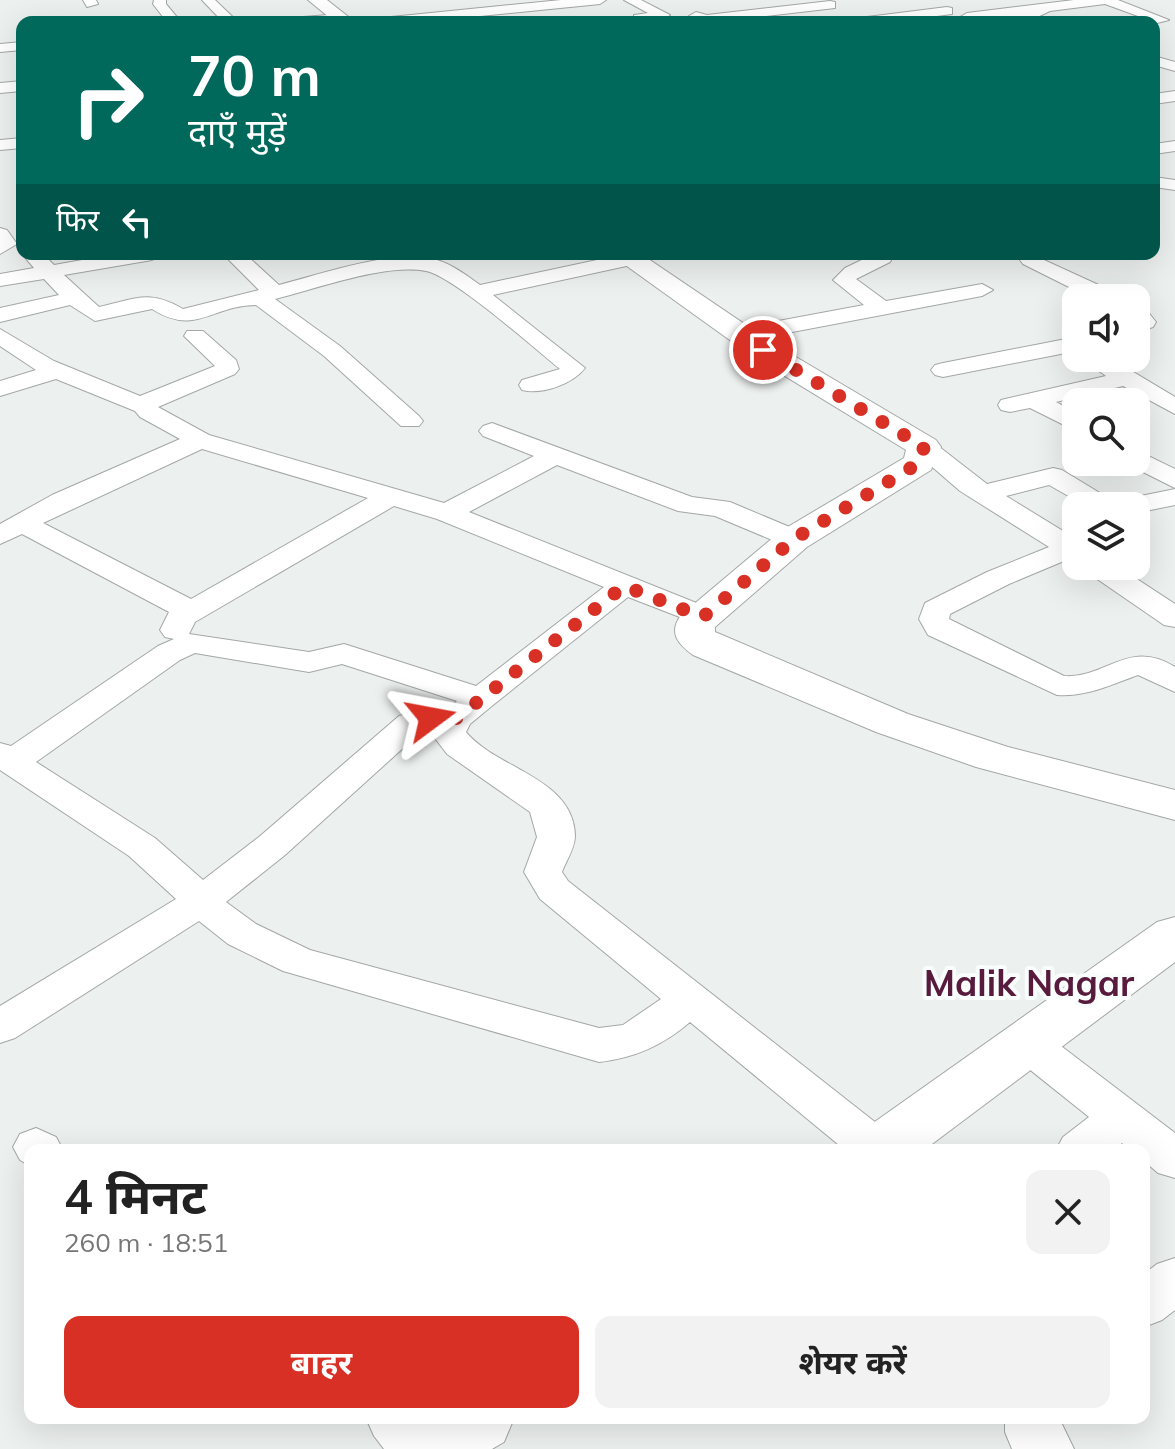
<!DOCTYPE html>
<html lang="hi">
<meta charset="utf-8">
<style>
body{margin:0;font-family:Mulish,"Noto Sans Devanagari",sans-serif;background:#f2f2f2;color:#222;height:100vh;display:flex;flex-direction:column;font-size:30px;white-space:nowrap}
*{box-sizing:border-box;margin:0}
p{font-size:26px;color:#767676}
.icon{flex:none;width:44px;height:44px;fill:none;stroke:currentColor;stroke-width:2;stroke-linecap:round;stroke-linejoin:round}
.map{position:relative;flex:1;overflow:hidden}
.panel{position:absolute;left:24px;top:1144px;width:1126px;height:280px;display:flex;flex-direction:column;background:#fff;border-radius:16px;box-shadow:0 8px 32px #0002}
.panel>*{flex:none}
.top-card{position:absolute;left:16px;top:16px;width:1144px;height:244px;border-radius:16px;box-shadow:0 8px 32px #0002;background:#00695c;color:#fff;overflow:hidden}
.fabs{position:absolute;left:1062px;top:284px;display:grid;gap:16px}
.fabs a{display:grid;place-items:center;width:88px;height:88px;border-radius:16px;background:#fff;box-shadow:0 8px 32px #0002;font-size:40px}
.pin{position:absolute;display:grid;place-items:center;width:68px;height:68px;color:#fff;margin:-34px;border:4px solid #fff;border-radius:50%;box-shadow:0 2px 8px #0007}
.me{position:absolute;width:88px;margin:-44px;rotate:77deg;stroke-linejoin:round;filter:drop-shadow(0 0 6px #0008)}
.turn{display:flex;align-items:center;gap:28px;height:168px;padding:0 40px;font-size:36px}
.turn .icon{width:104px;height:104px;stroke-width:2.5}
.turn b{display:block;font-size:56px;line-height:68px}
.then{display:flex;align-items:center;height:76px;padding:0 40px;background:#0003;gap:16px;font-size:30px}
.round{display:grid;place-items:center;flex:none;width:84px;height:84px;border-radius:16px;background:#f2f2f2}
.head{display:flex;align-items:center;justify-content:space-between;height:136px;padding:0 40px}
h1{font-size:48px;font-weight:700;line-height:60px}
.action{display:flex;gap:16px;margin-top:auto;padding:16px 40px}
.action a{flex:1;height:92px;border-radius:16px;background:#d93025;color:#fff;font-size:32px;font-weight:700;line-height:92px;text-align:center}
.action a+a{background:#f2f2f2;color:#222}
.map>svg:first-child{display:block}
.lines{fill:none;stroke-linecap:round;stroke-linejoin:round}
.street-casing{stroke:#a3a7a6;stroke-width:2}
.secondary-casing{stroke:#a3a7a6;stroke-width:2}
.street{fill:#fff;fill-rule:evenodd}
.secondary{fill:#fff;fill-rule:evenodd}
.route{stroke:#d93025;stroke-width:14;stroke-dasharray:0 25.2}
.labels{text-anchor:middle;stroke-width:8;stroke-linejoin:round;paint-order:stroke}
.near-neighbourhood-label{font-size:36px;font-weight:bold;fill:#581b3e;stroke:#f9fdfc}
</style>
<div class="map">
<svg width="1175" height="1449" viewBox="0 0 1175 1449">
<rect width="100%" height="100%" fill="#ecf0ee"/>
<g class="lines">
<defs>
<path id="street" d="M 83,0 L 96,0 L 98,4 L 87,7 Z
M 154,0 L 166,0 L 166,4 L 181,22 L 167,22 L 153,4 Z
M 202,0 L 215,0 L 238,22 L 223,22 Z
M 561,0 L 606,0 L 600,4 L 421,22 L 374,22 L 381,18 Z
M 624,0 L 641,0 L 670,15 L 663,19 L 634,21 L 634,15 L 648,13 Z
M 1074,0 L 1118,0 L 1169,20 L 1157,23 L 1105,4 L 1050,11 L 1027,22 L 1009,22 L 1018,16 L 967,21 L 960,17 L 967,13 Z
M 830,1 L 835,2 L 835,8 L 716,22 L 703,22 L 689,16 L 696,12 L 707,15 Z
M 947,7 L 952,8 L 952,14 L 891,22 L 852,22 L 859,18 Z
M 341,14 L 348,18 L 346,21 L 284,22 L 291,18 Z
M 22,42 L 22,50 L 0,52 L 0,44 Z
M 1154,56 L 1175,62 L 1175,71 L 1154,65 Z
M 22,81 L 22,91 L 0,93 L 0,83 Z
M 1175,91 L 1175,101 L 1154,104 L 1154,94 Z
M 22,138 L 22,148 L 0,150 L 0,140 Z
M 1175,141 L 1175,151 L 1154,154 L 1154,144 Z
M 1154,177 L 1175,180 L 1175,190 L 1154,187 Z
M 0,228 L 7,230 L 17,244 L 0,254 Z
M 22,254 L 43,254 L 54,265 L 116,254 L 162,254 L 152,260 L 64,275 L 99,307 C 135,299 149,289 183,309 L 259,290 L 223,254 L 245,254 L 279,285 C 321,274 394,248 437,260 C 453,265 466,275 480,285 L 625,254 L 638,255 L 641,259 L 631,265 L 493,295 L 585,368 C 573,384 542,395 522,390 L 519,385 L 522,380 L 560,369 C 534,348 453,276 426,271 C 385,263 316,289 275,299 L 340,346 L 419,416 L 423,421 L 419,426 L 401,426 L 324,356 L 256,305 C 212,305 196,337 152,309 L 95,321 L 70,305 L 0,322 L 0,308 L 59,295 L 44,279 L 0,286 L 0,274 L 34,268 Z
M 874,254 L 894,254 L 890,262 L 856,279 L 886,301 L 982,284 L 993,290 L 982,296 L 740,342 L 732,340 L 729,335 L 732,330 L 740,328 L 864,305 L 833,280 L 845,268 Z
M 1031,254 L 1116,293 L 1119,298 L 1091,298 L 1023,264 L 1020,260 L 1023,256 Z
M 1136,305 L 1144,307 L 1156,322 L 1153,327 L 1136,333 Z
M 0,329 L 54,361 L 140,396 L 215,366 L 184,336 L 187,331 L 203,331 L 236,360 L 239,369 L 235,374 L 158,407 L 209,435 L 444,503 L 534,456 L 483,436 L 479,431 L 483,426 L 492,423 L 692,497 L 730,502 L 804,533 L 808,539 L 804,545 L 794,548 L 784,545 L 715,516 L 678,511 L 557,465 L 469,512 L 714,610 L 718,617 L 714,624 L 703,626 L 628,597 L 493,705 L 470,724 L 466,732 C 496,769 574,778 575,836 C 575,848 566,861 562,872 L 568,881 L 894,1137 L 901,1150 L 845,1150 L 690,1022 C 663,1045 635,1058 599,1062 L 283,971 L 228,944 L 199,921 L 15,1038 L 0,1043 L 0,1006 L 176,899 L 129,856 L 0,770 L 0,743 L 11,746 L 158,646 L 174,639 L 165,637 L 160,630 L 169,612 L 22,534 L 0,544 L 0,524 L 52,495 L 180,439 L 140,417 L 135,411 L 56,379 L 0,396 L 0,381 L 36,370 L 0,346 ZM 202,449 L 368,498 L 191,599 L 43,523 ZM 394,506 L 437,519 L 604,587 L 476,686 L 344,644 L 309,652 L 189,634 L 195,622 ZM 195,653 L 309,672 L 342,664 L 457,701 L 449,708 L 431,708 L 399,716 L 259,837 L 203,880 L 155,838 L 36,762 L 180,660 ZM 434,728 L 431,733 L 447,754 L 530,812 L 537,837 L 524,872 L 540,899 L 661,999 L 623,1025 L 599,1028 L 310,950 L 256,924 L 226,902 L 285,855 L 423,730 Z
M 1071,338 L 1076,339 L 1076,351 L 943,377 L 935,375 L 931,370 L 935,365 L 943,363 Z
M 1081,358 L 1110,358 L 1175,397 L 1175,414 L 1123,386 L 1056,402 L 1076,413 L 1076,431 L 1030,408 L 1010,412 L 1001,410 L 998,405 L 1001,400 L 1106,376 Z
M 924,439 L 933,442 L 987,484 L 1053,468 L 1062,470 L 1118,504 L 1121,500 L 1175,489 L 1175,505 L 1136,513 L 1136,506 L 1086,506 L 1049,485 L 1006,496 L 1076,539 L 1076,560 L 1071,558 L 1009,584 L 950,614 L 949,619 L 1064,676 C 1106,679 1128,638 1175,667 L 1175,692 L 1138,675 C 1110,685 1087,697 1057,695 L 928,635 L 919,619 L 925,603 L 987,572 L 1049,547 L 960,491 L 915,452 L 911,447 L 915,442 Z
M 1136,450 L 1175,469 L 1175,488 L 1127,464 L 1136,462 Z
M 1082,566 L 1117,566 L 1175,604 L 1175,627 L 1164,625 L 1087,572 Z
M 1029,1028 L 1044,1033 L 1175,1133 L 1175,1178 L 1158,1173 L 1144,1161 L 1144,1150 L 1130,1150 L 1122,1143 L 1113,1150 L 1056,1150 L 1063,1137 L 1089,1117 L 1014,1057 L 1007,1045 L 1014,1033 Z
M 36,1128 L 56,1137 L 63,1150 L 30,1150 L 30,1166 L 20,1160 L 13,1147 L 20,1134 Z
M 1175,1258 L 1175,1310 L 1162,1320 L 1144,1327 L 1144,1274 L 1157,1264 Z
M 366,1418 L 429,1418 L 439,1430 L 448,1449 L 384,1449 L 374,1436 Z
M 1005,1418 L 1059,1418 L 1074,1449 L 1012,1449 L 1005,1432 Z"/>
<path id="secondary" d="M 308,0 L 327,0 L 355,22 L 335,22 Z
M 610,254 L 641,254 L 774,344 L 936,440 L 941,447 L 931,470 L 807,547 L 715,627 L 715,632 L 908,714 L 1008,747 L 1175,790 L 1175,820 L 976,767 L 876,732 L 693,655 C 678,644 668,633 681,615 L 781,531 L 904,458 L 906,450 L 752,356 Z
M 1175,917 L 1175,962 L 924,1150 L 850,1150 L 859,1133 L 1157,922 Z
M 413,1418 L 514,1418 L 504,1442 L 492,1449 L 391,1449 L 402,1424 Z"/>
</defs>
<!-- street casing -->
<use href="#street" class="street-casing"/>
<!-- secondary casing -->
<use href="#secondary" class="secondary-casing"/>
<!-- street -->
<use href="#street" class="street"/>
<!-- secondary -->
<use href="#secondary" class="secondary"/>
</g>
<g class="lines">
<!-- route -->
<path class="route" d="M 431,718 L 457,718 L 624,586 L 703,617 L 794,539 L 919,463 L 924,447 L 763,350"/>
</g>
<g class="labels">
<!-- near-neighbourhood labels -->
<g class="near-neighbourhood-label">
<text x="1029" y="996">Malik Nagar</text>
</g>
</g>
</svg>
<div class="fabs">
<a><svg class="icon" aria-label="sound" viewBox="0 0 24 24"><path d="M4 9h4l5-4v14l-5-4H4zM17 9q2 3 0 6"/></svg></a>
<a><svg class="icon" aria-label="search" viewBox="0 0 24 24"><circle cx="10" cy="10" r="6"/><path d="M15 15l6 6"/></svg></a>
<a><svg class="icon" aria-label="layers" viewBox="0 0 24 24"><path d="M12 4l9 5-9 5-9-5zM3 14l9 5 9-5"/></svg></a>
</div>
<div class="pin" style="left:763px;top:350px;background:#d93025"><svg class="icon" aria-label="arrive" viewBox="0 0 24 24"><path d="M6 21V4h12l-3 4 3 4H6"/></svg></div>
<svg class="me" style="left:431px;top:718px" viewBox="-20 -20 40 40"><path d="M0-17L14 15 0 8-14 15z" fill="#d93025" stroke="#fff" stroke-width="4"/></svg>
<div class="top-card">
<div class="turn"><svg class="icon" aria-label="right" viewBox="0 0 24 24"><path d="M7 20v-9h11M14 6l5 5-5 5"/></svg><div><b>70 m</b>दाएँ मुड़ें</div></div>
<div class="then">फिर<svg class="icon" aria-label="left" viewBox="0 0 24 24"><path d="M17 20v-9H6M10 6l-5 5 5 5"/></svg></div>
</div>
<section class="panel">
<div class="head"><div><h1>4 मिनट</h1><p>260 m · 18:51</p></div><a class="round"><svg class="icon" aria-label="close" viewBox="0 0 24 24"><path d="M6 6l12 12M18 6L6 18"/></svg></a></div>
<div class="action"><a>बाहर</a><a>शेयर करें</a></div>
</section>
</div>
